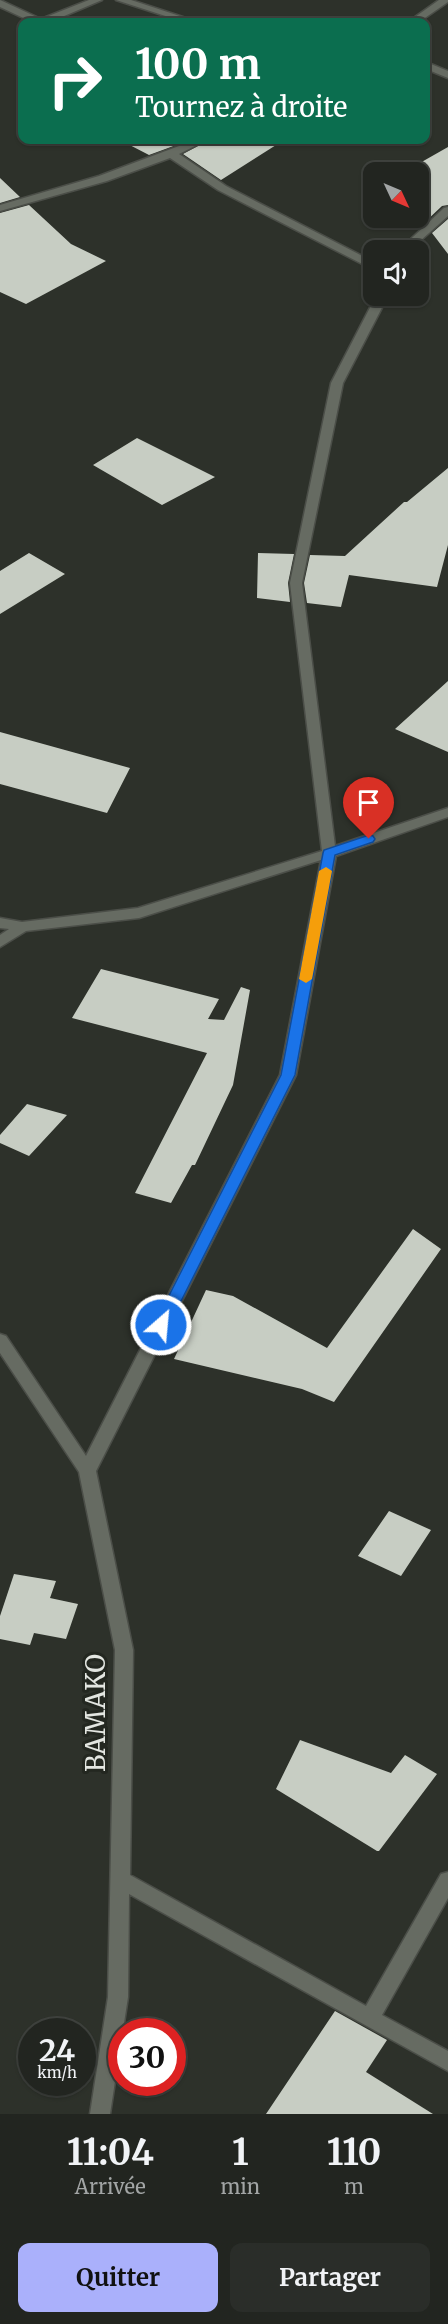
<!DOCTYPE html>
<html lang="fr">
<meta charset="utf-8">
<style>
body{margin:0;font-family:Merriweather,serif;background:#2a2d29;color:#f1f3f6;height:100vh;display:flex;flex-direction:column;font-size:22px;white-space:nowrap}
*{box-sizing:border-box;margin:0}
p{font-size:20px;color:#a2a5a5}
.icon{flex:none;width:33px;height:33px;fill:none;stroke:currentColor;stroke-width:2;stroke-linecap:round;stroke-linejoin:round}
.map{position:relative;height:2114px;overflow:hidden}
.drawer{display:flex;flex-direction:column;background:#222520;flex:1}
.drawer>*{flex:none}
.hud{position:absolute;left:18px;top:18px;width:412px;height:126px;border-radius:12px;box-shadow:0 2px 4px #0004,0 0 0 2px #3f423e;background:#0b6e4f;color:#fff;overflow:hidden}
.needle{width:39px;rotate:134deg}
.buttons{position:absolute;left:363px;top:162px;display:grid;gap:12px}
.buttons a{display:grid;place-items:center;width:66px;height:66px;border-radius:12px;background:#222520;box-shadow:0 2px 4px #0004,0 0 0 2px #3f423e;font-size:30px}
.speed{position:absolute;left:18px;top:2018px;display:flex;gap:12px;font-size:30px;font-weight:700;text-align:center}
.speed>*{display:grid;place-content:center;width:78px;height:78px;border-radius:50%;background:#222520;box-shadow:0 2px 4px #0004,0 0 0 2px #3f423e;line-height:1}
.speed small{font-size:15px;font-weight:400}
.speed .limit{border:9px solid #d22;background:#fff;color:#111}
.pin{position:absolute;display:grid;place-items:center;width:51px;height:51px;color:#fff;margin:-62px -26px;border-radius:50% 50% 50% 0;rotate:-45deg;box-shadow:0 0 6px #0007}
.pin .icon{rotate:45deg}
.me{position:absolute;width:66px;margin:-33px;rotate:27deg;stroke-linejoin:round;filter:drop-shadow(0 0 4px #0008)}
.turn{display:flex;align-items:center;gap:21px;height:126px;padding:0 18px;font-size:27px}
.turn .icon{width:78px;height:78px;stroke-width:2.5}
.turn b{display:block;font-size:42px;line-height:51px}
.eta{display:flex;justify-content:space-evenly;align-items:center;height:102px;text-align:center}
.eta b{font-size:36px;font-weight:700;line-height:42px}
.cta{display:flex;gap:12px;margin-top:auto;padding:12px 18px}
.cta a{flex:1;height:69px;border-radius:12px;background:#aab0fb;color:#111;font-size:24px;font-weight:700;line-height:69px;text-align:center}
.cta a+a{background:#2a2d29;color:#f1f3f6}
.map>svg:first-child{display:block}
.building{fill:#c7cdc3}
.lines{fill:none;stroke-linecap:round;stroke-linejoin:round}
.street-casing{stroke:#4b4e48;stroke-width:3}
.street{fill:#666b62;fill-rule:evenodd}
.route{fill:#1a73e8;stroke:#114b97;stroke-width:1.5}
.slow{fill:#f59e0b}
.labels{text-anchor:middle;stroke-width:6;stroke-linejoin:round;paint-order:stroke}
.near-street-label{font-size:26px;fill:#e3e6e1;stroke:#232720}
</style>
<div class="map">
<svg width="448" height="2114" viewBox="0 0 448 2114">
<rect width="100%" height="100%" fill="#2d312a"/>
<!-- building -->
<path class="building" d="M 120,140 L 190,140 L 149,155 Z
M 209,140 L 284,140 L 221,180 L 183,154 Z
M 448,147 L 448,205 L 442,206 L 424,223 L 418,216 L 418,172 L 404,172 Z
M 0,178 L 20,197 L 0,203 Z
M 29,205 L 71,244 L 106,261 L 26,304 L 0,292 L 0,213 Z
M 448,219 L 448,254 L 432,233 Z
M 137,438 L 215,477 L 162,505 L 93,465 Z
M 448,468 L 448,545 L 437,587 L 349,575 L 341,607 L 307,603 L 304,583 L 310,555 L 345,556 L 404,502 L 407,502 Z
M 29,553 L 65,574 L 0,614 L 0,571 Z
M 258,553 L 294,554 L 288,583 L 290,602 L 257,598 Z
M 448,681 L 448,752 L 395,729 Z
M 0,732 L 130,768 L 107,813 L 0,784 Z
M 101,969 L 219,999 L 208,1019 L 224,1020 L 241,987 L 250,990 L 233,1085 L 195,1165 L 192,1165 L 171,1203 L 135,1193 L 207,1053 L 72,1018 Z
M 27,1104 L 67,1115 L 29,1156 L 0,1143 L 0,1135 Z
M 413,1229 L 441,1249 L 334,1402 L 302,1389 L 174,1359 L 206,1290 L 233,1296 L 327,1348 Z
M 389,1511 L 431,1530 L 401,1576 L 358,1556 Z
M 14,1574 L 56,1581 L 50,1598 L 78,1604 L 66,1639 L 34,1633 L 30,1645 L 0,1639 L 0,1616 Z
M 300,1740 L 391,1773 L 405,1755 L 437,1774 L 379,1851 L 377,1851 L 276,1789 Z
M 335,2011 L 387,2040 L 366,2072 L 433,2114 L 266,2114 Z"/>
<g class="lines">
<defs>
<path id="street" d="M 0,0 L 41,19 L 89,0 L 102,0 L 50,22 L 32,22 L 0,7 Z
M 116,0 L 131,0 L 198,22 L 184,22 Z
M 439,0 L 448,0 L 448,2 L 419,22 L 408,22 Z
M 426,62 L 448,71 L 448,78 L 426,69 Z
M 195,140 L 207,140 L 179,154 L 226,186 L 374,262 L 374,270 L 218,190 L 170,158 L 107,181 L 0,211 L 0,205 L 99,176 Z
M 448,207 L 448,216 L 410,250 L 399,250 L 444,208 Z
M 376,296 L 388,296 L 343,383 L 302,583 L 335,846 L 448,808 L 448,817 L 336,856 L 296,1075 L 96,1471 L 133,1650 L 130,1875 L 366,2006 L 441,1874 L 448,1872 L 448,1898 L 382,2015 L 448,2051 L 448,2071 L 129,1894 L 128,1997 L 110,2114 L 90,2114 L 108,1997 L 115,1650 L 79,1472 L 0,1353 L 0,1334 L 6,1336 L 86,1456 L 280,1075 L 321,860 L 139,918 L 26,931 L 0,947 L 0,935 L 9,929 L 0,928 L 0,918 L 22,922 L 138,908 L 322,851 L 290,583 L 331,383 Z"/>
</defs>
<!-- street casing -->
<use href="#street" class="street-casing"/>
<!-- street -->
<use href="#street" class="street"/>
</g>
<!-- route -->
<path class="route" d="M 369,835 L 373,836 L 375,839 L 373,842 L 335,855 L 295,1075 L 169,1325 L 166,1329 L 156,1329 L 154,1325 L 281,1075 L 323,853 L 324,850 Z"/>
<!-- slow -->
<path class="slow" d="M 326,867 L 332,871 L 312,979 L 306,983 L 299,979 L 319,871 Z"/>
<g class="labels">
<!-- near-street labels -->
<g class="near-street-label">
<text transform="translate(96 1713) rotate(-90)" y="9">BAMAKO</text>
</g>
</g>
</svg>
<div class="buttons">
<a><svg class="needle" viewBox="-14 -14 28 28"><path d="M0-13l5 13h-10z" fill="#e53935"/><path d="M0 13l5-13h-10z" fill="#a2a5a5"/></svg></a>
<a><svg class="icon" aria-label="sound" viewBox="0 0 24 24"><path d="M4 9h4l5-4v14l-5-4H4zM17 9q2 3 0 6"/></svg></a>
</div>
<div class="speed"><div>24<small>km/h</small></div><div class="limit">30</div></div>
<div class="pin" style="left:369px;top:839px;background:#d93025"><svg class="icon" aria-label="arrive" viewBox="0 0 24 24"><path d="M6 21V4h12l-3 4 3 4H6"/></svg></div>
<svg class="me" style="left:161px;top:1325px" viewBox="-20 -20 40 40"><circle r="17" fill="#1a73e8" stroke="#fff" stroke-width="3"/><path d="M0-11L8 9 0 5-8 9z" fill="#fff"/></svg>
<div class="hud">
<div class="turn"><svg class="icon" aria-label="right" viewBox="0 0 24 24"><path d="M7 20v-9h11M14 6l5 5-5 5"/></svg><div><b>100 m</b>Tournez à droite</div></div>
</div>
</div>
<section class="drawer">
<div class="eta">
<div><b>11:04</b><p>Arrivée</p></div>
<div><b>1</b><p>min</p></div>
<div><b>110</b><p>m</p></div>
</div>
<div class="cta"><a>Quitter</a><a>Partager</a></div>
</section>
